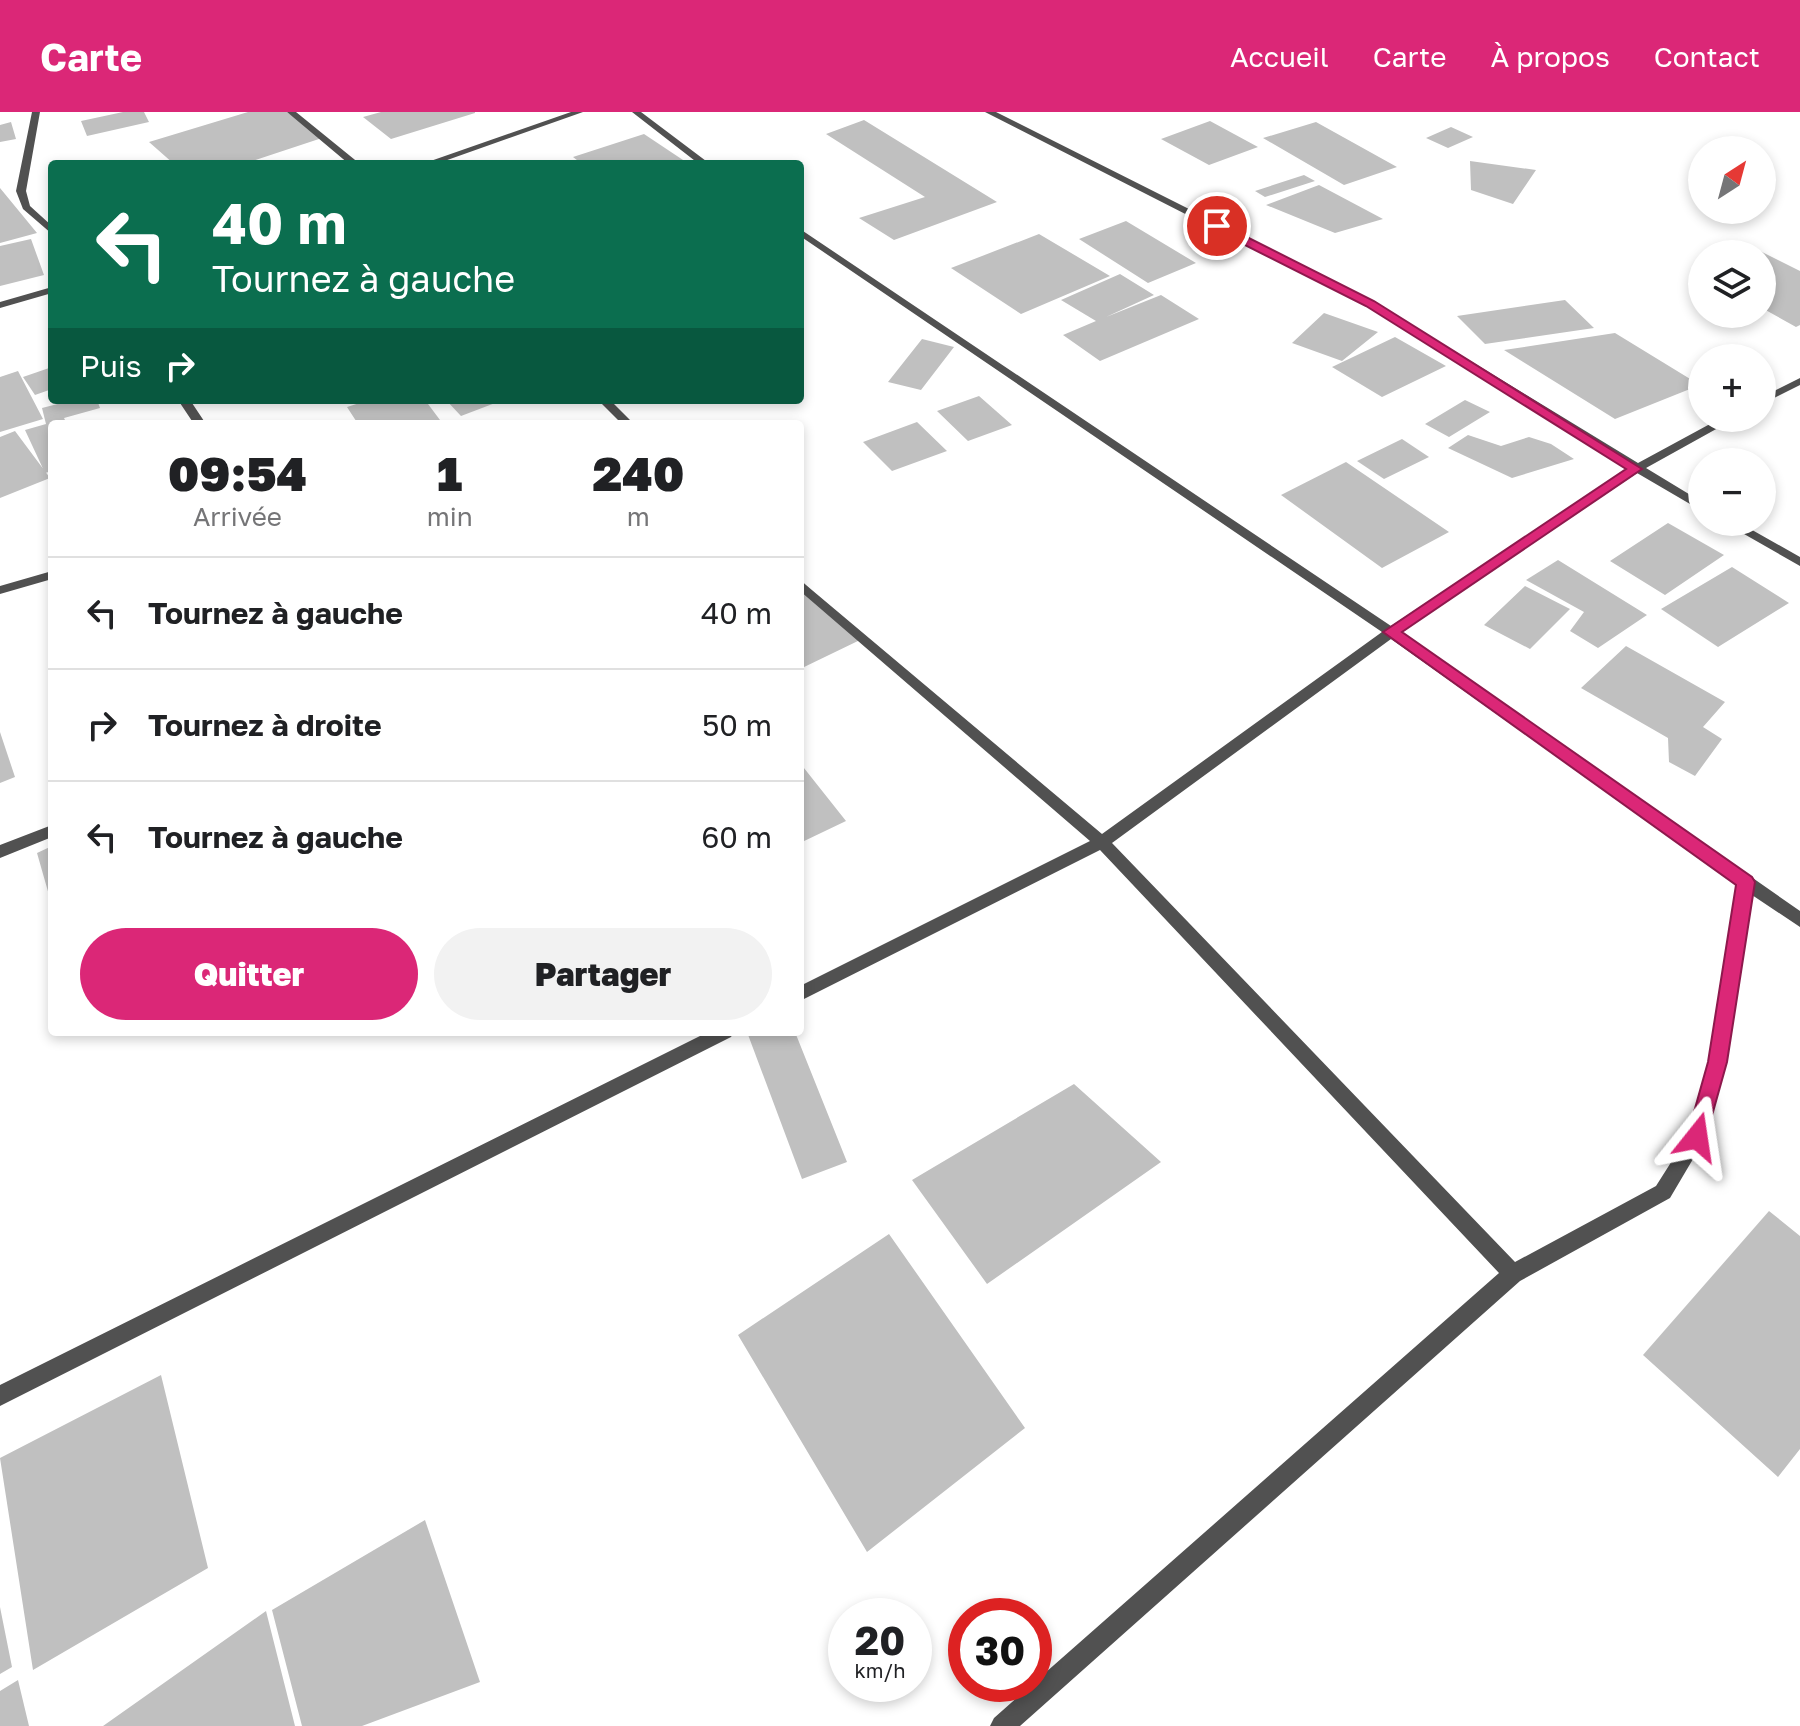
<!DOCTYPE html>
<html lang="fr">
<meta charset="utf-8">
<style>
body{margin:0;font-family:"Golos Text",sans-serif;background:#f2f2f2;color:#202124;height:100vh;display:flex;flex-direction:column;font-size:30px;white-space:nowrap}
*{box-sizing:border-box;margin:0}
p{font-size:26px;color:#757577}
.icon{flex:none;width:44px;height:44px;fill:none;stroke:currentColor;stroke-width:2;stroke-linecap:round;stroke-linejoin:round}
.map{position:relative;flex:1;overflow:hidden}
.drawer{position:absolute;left:48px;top:308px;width:756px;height:616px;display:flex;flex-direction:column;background:#fff;border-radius:8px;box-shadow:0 4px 12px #0003}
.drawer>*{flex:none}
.hud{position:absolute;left:48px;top:48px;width:756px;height:244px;border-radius:8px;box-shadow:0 4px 12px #0003;background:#0b6e4f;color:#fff;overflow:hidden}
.needle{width:52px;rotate:36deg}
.buttons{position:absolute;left:1688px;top:24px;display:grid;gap:16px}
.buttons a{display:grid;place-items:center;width:88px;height:88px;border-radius:50%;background:#fff;box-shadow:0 4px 12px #0003;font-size:40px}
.speed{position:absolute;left:828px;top:1486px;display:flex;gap:16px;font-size:40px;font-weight:700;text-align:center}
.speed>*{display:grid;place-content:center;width:104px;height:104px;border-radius:50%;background:#fff;box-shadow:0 4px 12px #0003;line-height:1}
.speed small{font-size:20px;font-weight:400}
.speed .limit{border:12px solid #d22;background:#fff;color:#111}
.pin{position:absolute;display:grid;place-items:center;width:68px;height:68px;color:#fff;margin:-34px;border:4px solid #fff;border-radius:50%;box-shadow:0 2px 8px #0007}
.me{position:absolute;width:88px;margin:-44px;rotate:15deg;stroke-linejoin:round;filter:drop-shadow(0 0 6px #0008)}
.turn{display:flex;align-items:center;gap:28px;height:168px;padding:0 32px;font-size:36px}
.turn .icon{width:104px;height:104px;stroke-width:2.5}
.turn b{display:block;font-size:56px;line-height:68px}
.then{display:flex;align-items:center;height:76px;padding:0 32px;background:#0003;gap:16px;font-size:30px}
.eta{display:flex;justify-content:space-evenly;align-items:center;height:136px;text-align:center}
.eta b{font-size:48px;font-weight:800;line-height:56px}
.primary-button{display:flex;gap:16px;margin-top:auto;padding:16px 32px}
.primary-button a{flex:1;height:92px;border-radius:48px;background:#db2777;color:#fff;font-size:32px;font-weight:800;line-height:92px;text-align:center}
.primary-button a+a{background:#f2f2f2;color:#202124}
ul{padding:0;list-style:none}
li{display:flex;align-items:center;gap:24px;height:112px;padding:0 32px;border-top:2px solid #e0e0e0}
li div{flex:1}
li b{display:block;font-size:30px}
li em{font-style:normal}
header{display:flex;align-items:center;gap:48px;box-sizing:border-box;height:112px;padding:0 40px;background:#db2777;color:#fff}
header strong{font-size:38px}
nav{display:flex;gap:44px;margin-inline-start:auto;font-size:28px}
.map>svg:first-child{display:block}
.building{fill:#c0c0c0}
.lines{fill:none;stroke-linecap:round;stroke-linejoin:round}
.minor{fill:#515151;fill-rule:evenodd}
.route{fill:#db2777;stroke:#8e194d;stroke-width:2}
</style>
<header>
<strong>Carte</strong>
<nav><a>Accueil</a><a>Carte</a><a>À propos</a><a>Contact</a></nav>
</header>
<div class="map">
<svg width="1800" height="1614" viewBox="0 0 1800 1614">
<rect width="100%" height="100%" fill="#fff"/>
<!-- building -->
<path class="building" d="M 123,0 L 144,0 L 149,10 L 87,24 L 81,9 Z
M 248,0 L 287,0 L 322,26 L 243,52 L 174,52 L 149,30 Z
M 381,0 L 475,0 L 475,1 L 391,27 L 363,5 Z
M 864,8 L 997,90 L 894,128 L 859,106 L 925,85 L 826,22 Z
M 1210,9 L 1258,35 L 1209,53 L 1161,27 Z
M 11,10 L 16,27 L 0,30 L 0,13 Z
M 1316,10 L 1397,55 L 1344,73 L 1263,26 Z
M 1451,15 L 1473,25 L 1448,36 L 1426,26 Z
M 644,22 L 689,52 L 582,52 L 573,45 Z
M 1470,49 L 1536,58 L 1513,92 L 1471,78 Z
M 1304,63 L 1315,69 L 1265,85 L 1255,79 Z
M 1319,73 L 1383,107 L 1335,121 L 1266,93 Z
M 0,76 L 37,121 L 0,131 Z
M 1126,109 L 1196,151 L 1148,171 L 1079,127 Z
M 1039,122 L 1110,164 L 1021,202 L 951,156 Z
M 31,127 L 44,163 L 0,174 L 0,134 Z
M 1744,131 L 1800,159 L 1800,213 L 1796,215 L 1762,196 L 1762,142 L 1715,142 Z
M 1120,162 L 1154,183 L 1106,205 L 1161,183 L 1199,207 L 1100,249 L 1063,223 L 1096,209 L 1061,188 Z
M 1565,188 L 1594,216 L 1485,232 L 1457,204 Z
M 1324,201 L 1378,220 L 1342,249 L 1292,231 Z
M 1615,221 L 1700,273 L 1615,307 L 1504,238 Z
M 1395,225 L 1446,254 L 1382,285 L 1332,255 Z
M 922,227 L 954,235 L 921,278 L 888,270 Z
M 52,255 L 52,277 L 35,283 L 23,265 Z
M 18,259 L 43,307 L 0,320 L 0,265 Z
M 979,284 L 1012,313 L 968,329 L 937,299 Z
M 73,288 L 97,288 L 100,296 L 64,306 L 67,312 L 52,312 L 52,359 L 45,361 L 25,318 L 46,312 L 42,296 Z
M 369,288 L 425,288 L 443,312 L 358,312 L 347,295 Z
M 446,288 L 503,288 L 461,304 Z
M 1465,288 L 1490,300 L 1449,325 L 1425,312 Z
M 917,310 L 947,339 L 892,359 L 863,330 Z
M 15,319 L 50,366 L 0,386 L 0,325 Z
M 1468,323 L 1501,334 L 1529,325 L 1551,332 L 1574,347 L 1512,366 L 1448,336 Z
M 1402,327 L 1429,345 L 1384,367 L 1357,349 Z
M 1346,350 L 1449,420 L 1382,456 L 1281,383 Z
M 1668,411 L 1724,443 L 1665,483 L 1610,449 Z
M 1558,448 L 1647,503 L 1598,536 L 1570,519 L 1584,500 L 1526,468 Z
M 1732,455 L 1789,491 L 1718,535 L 1661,497 Z
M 800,467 L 860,528 L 800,557 Z
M 1525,474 L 1570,497 L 1530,537 L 1484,513 Z
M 1626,534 L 1725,590 L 1703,615 L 1722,627 L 1695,664 L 1669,650 L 1668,626 L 1581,576 Z
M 0,620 L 15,665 L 0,671 Z
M 800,651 L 846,709 L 800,731 Z
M 52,734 L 52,790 L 51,790 L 37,741 Z
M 747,920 L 795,920 L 847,1050 L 802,1067 Z
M 1074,972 L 1161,1050 L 987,1172 L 912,1068 Z
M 1769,1099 L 1800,1124 L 1800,1337 L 1778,1365 L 1643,1243 Z
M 889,1122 L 1025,1316 L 867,1440 L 738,1223 Z
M 161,1263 L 208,1456 L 33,1558 L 0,1346 Z
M 425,1408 L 480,1570 L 362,1614 L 302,1614 L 272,1498 Z
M 0,1495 L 12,1555 L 0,1562 Z
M 266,1499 L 295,1614 L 103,1614 Z
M 18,1568 L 29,1614 L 0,1614 L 0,1579 Z"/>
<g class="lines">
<!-- minor -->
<path class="minor" d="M 32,0 L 40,0 L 26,79 L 30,94 L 52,114 L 52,122 L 23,97 L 16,79 Z
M 287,0 L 296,0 L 360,52 L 349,52 Z
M 571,0 L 583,0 L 436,52 L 422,52 Z
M 632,0 L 641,0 L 710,52 L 699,52 Z
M 985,0 L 996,0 L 1374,190 L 1638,351 L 1721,306 L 1736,306 L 1646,356 L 1702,390 L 1702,399 L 1637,361 L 1400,520 L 1800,799 L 1800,815 L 1752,783 L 1726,950 L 1706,1025 L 1670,1086 L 1520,1169 L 1020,1614 L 990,1614 L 994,1606 L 1499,1161 L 1100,738 L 800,889 L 800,874 L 1090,729 L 800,479 L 800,468 L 1102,722 L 1382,520 L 800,124 L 800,117 L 1391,514 L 1629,356 L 1366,194 ZM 1391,527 L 1738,773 L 1708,950 L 1689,1022 L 1656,1074 L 1515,1150 L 1112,731 Z
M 52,175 L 52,181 L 0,196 L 0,190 Z
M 1800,266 L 1800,273 L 1762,292 L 1762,285 Z
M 178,288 L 190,288 L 206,312 L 194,312 Z
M 598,288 L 610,288 L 634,312 L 622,312 Z
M 1723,410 L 1738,410 L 1800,445 L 1800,454 Z
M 52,459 L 52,467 L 0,482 L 0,474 Z
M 52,713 L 52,725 L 0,746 L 0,733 Z
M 708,920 L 734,920 L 731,925 L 0,1294 L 0,1273 Z"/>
</g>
<!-- route -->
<path class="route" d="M 1213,112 L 1221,112 L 1374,189 L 1642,357 L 1402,520 L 1752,765 L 1755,770 L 1727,950 L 1704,1032 L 1697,1035 L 1690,1032 L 1687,1025 L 1708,950 L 1736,773 L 1383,520 L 1626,357 L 1366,194 L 1213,117 Z"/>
</svg>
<div class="buttons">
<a><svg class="needle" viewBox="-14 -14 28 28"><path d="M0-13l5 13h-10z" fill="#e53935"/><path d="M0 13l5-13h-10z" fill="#757577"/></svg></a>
<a><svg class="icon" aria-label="layers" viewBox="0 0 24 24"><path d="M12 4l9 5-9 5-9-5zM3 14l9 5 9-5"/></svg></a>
<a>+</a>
<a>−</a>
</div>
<div class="speed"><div>20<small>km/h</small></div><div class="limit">30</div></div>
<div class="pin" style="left:1217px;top:114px;background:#d93025"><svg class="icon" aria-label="arrive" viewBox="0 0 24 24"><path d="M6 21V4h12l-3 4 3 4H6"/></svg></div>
<svg class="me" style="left:1697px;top:1025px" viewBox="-20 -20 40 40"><path d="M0-17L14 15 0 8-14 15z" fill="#db2777" stroke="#fff" stroke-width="4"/></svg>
<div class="hud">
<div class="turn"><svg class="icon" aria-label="left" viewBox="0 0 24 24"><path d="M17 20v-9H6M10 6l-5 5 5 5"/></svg><div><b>40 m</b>Tournez à gauche</div></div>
<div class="then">Puis<svg class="icon" aria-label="right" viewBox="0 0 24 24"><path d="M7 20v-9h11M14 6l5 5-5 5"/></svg></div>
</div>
<section class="drawer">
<div class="eta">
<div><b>09:54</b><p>Arrivée</p></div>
<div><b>1</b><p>min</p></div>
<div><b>240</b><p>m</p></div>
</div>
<ul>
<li><svg class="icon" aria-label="left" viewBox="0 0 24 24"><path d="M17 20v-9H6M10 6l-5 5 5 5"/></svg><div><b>Tournez à gauche</b></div><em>40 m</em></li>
<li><svg class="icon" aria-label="right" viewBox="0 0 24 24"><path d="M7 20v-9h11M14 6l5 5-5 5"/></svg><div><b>Tournez à droite</b></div><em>50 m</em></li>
<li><svg class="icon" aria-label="left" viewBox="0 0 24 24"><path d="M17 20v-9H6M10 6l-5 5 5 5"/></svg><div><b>Tournez à gauche</b></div><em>60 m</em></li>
</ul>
<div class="primary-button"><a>Quitter</a><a>Partager</a></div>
</section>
</div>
